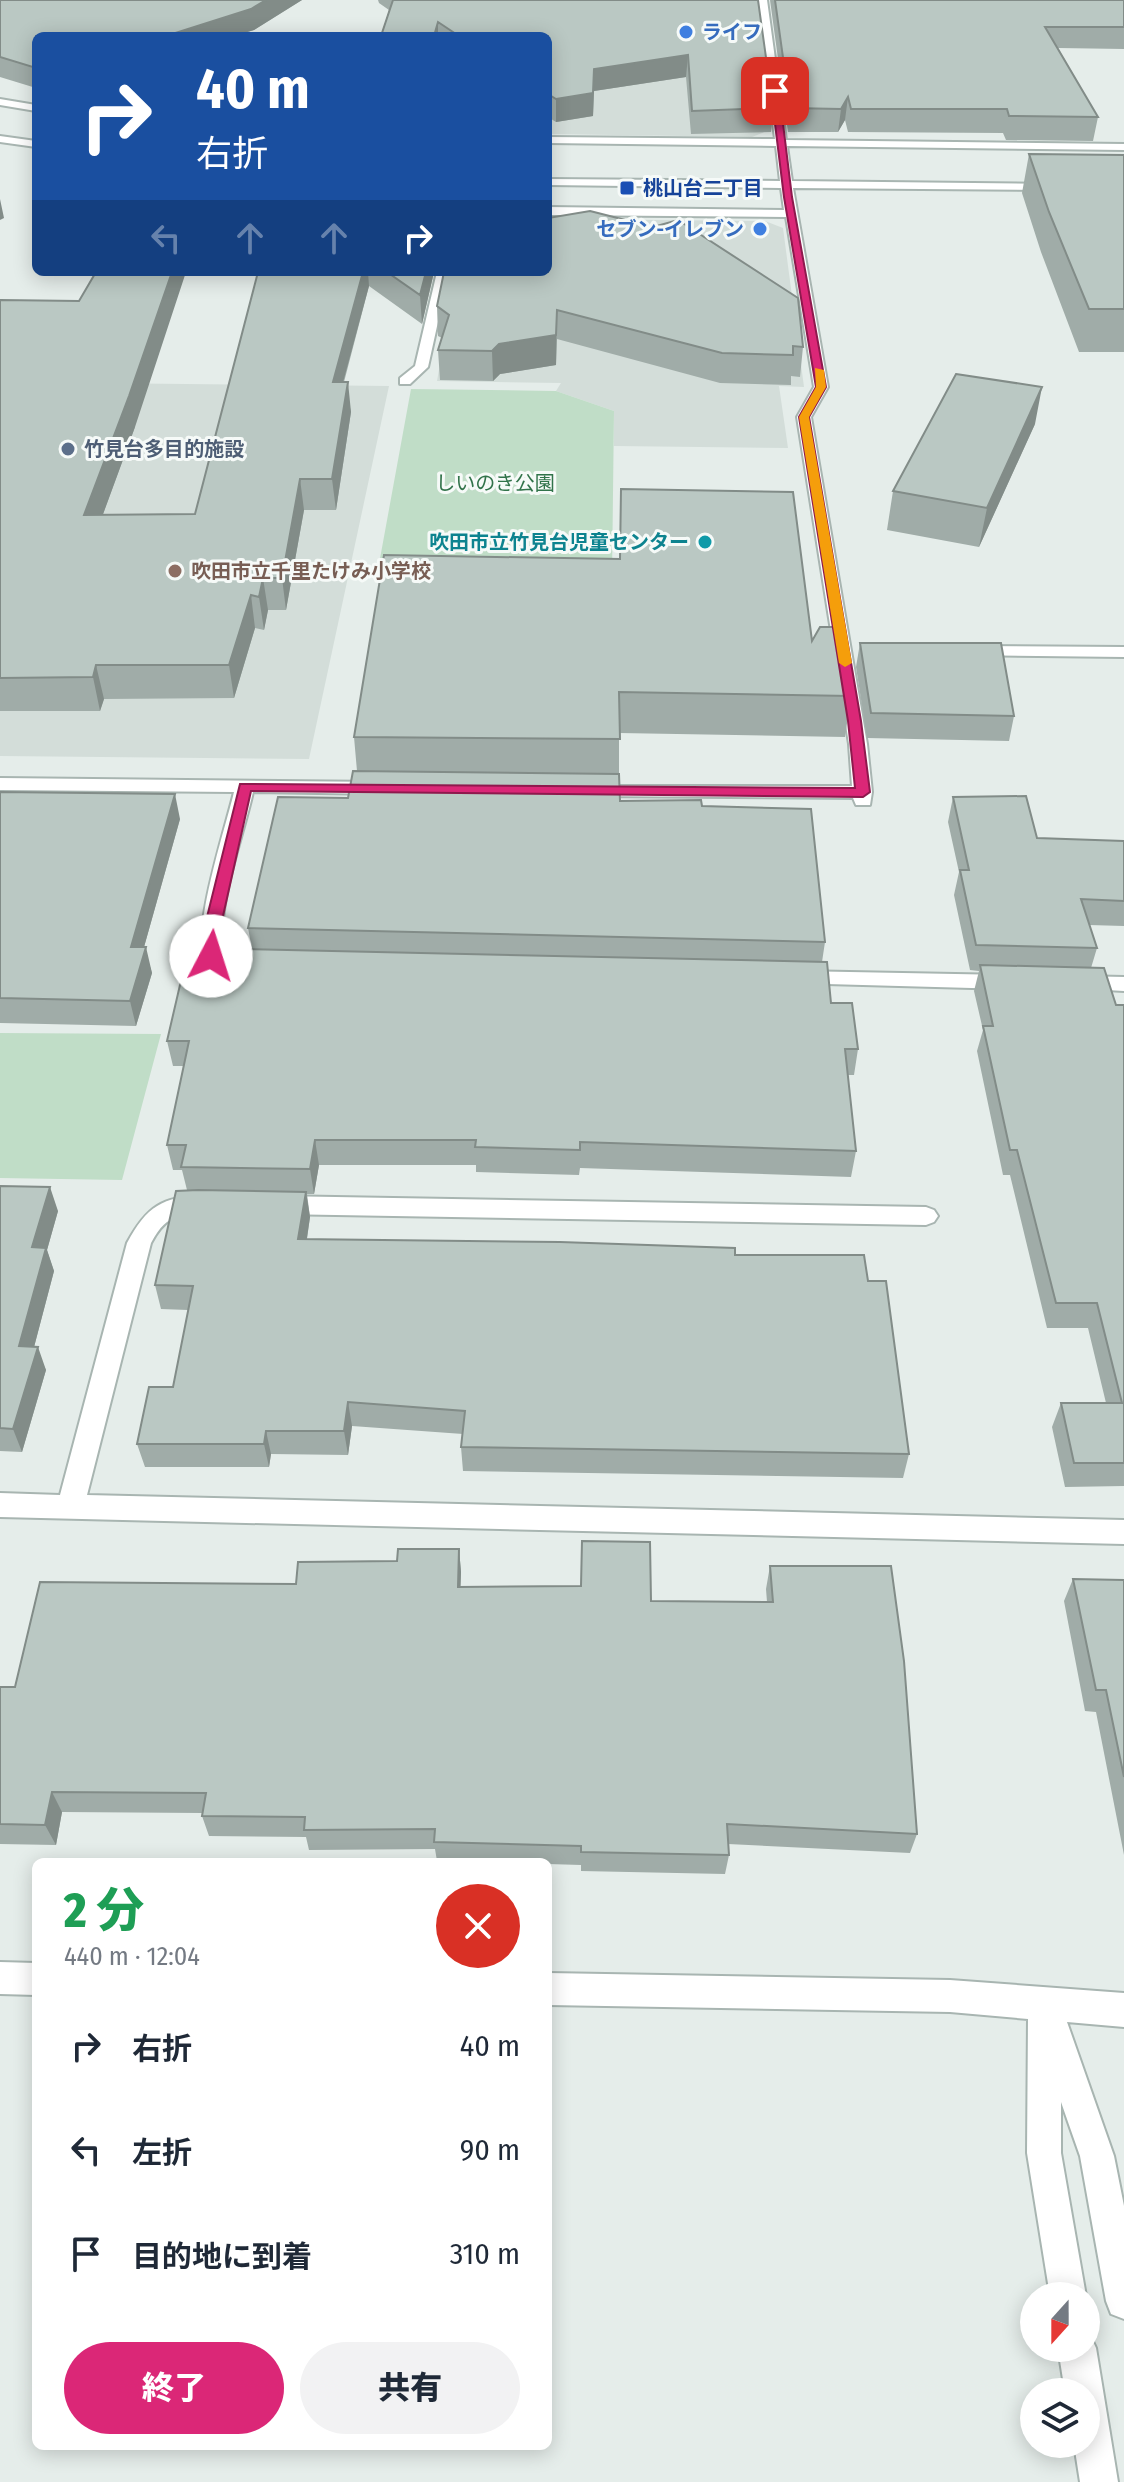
<!DOCTYPE html>
<html lang="ja">
<meta charset="utf-8">
<style>
body{margin:0;font-family:"Fira Sans Condensed","Noto Sans JP",sans-serif;background:#f2f2f3;color:#1f2937;height:100vh;display:flex;flex-direction:column;font-size:30px;white-space:nowrap}
*{box-sizing:border-box;margin:0}
p{font-size:26px;color:#747a83}
.icon{flex:none;width:44px;height:44px;fill:none;stroke:currentColor;stroke-width:2;stroke-linecap:round;stroke-linejoin:round}
.map{position:relative;flex:1;overflow:hidden}
.side{position:absolute;left:32px;top:1858px;width:520px;height:592px;display:flex;flex-direction:column;background:#fff;border-radius:12px;box-shadow:0 4px 20px #0003}
.side>*{flex:none}
.top-card{position:absolute;left:32px;top:32px;width:520px;height:244px;border-radius:12px;box-shadow:0 4px 20px #0003;background:#1a4fa0;color:#fff;overflow:hidden}
.needle{width:52px;rotate:201deg}
.fabs{position:absolute;left:1020px;top:2282px;display:grid;gap:16px}
.fabs a{display:grid;place-items:center;width:80px;height:80px;border-radius:50%;background:#fff;box-shadow:0 4px 20px #0003;font-size:40px}
.pin{position:absolute;display:grid;place-items:center;width:68px;height:68px;color:#fff;margin:-34px;border-radius:16px;box-shadow:0 4px 12px #0006}
.me{position:absolute;width:88px;margin:-44px;rotate:5deg;stroke-linejoin:round;filter:drop-shadow(0 0 6px #0008)}
.turn{display:flex;align-items:center;gap:28px;height:168px;padding:0 32px;font-size:36px}
.turn .icon{width:104px;height:104px;stroke-width:2.5}
.turn b{display:block;font-size:56px;line-height:68px}
.lanes{display:flex;align-items:center;height:76px;padding:0 32px;background:#0003;justify-content:center;gap:40px;direction:ltr}
.lanes .off{opacity:.35}
.round{display:grid;place-items:center;flex:none;width:84px;height:84px;border-radius:42px;background:#f2f2f3}
.overview{display:flex;align-items:center;justify-content:space-between;height:136px;padding:0 32px}
h1{font-size:48px;font-weight:800;line-height:60px;color:#1e9e55}
.action{display:flex;gap:16px;margin-top:auto;padding:16px 32px}
.action a{flex:1;height:92px;border-radius:48px;background:#db2777;color:#fff;font-size:32px;font-weight:800;line-height:92px;text-align:center}
.action a+a{background:#f2f2f3;color:#1f2937}
ul{padding:0;list-style:none}
li{display:flex;align-items:center;gap:24px;height:104px;padding:0 32px}
li div{flex:1}
li b{display:block;font-size:30px}
li em{font-style:normal}
.map>svg:first-child{display:block}
.built{fill:#d3ddd9}
.green{fill:#c0ddc7}
.lines{fill:none;stroke-linecap:round;stroke-linejoin:round}
.minor-casing{stroke:#a8b5b1;stroke-width:4}
.minor{fill:#fff;fill-rule:evenodd}
.wall{fill:#a0aca8}
.shaded-wall{fill:#828c88}
.building{fill:#bac8c3;stroke:#828c88;stroke-width:2}
.route{fill:#db2777;stroke:#8e194d;stroke-width:2}
.slow{fill:#f59e0b}
.shop-dot{fill:#3f7fe0;stroke:#f6faf8;stroke-width:3}
.transit-dot{fill:#1a4fb4;stroke:#f6faf8;stroke-width:3}
.service-dot{fill:#5c6f8a;stroke:#f6faf8;stroke-width:3}
.culture-dot{fill:#0f9aa8;stroke:#f6faf8;stroke-width:3}
.education-dot{fill:#8d6e63;stroke:#f6faf8;stroke-width:3}
.labels{text-anchor:middle;stroke-width:6;stroke-linejoin:round;paint-order:stroke}
.far-shop-label{font-size:20px;font-weight:bold;fill:#366cbe;stroke:#f6faf8;text-anchor:start}
.far-transit-label{font-size:20px;font-weight:bold;fill:#164399;stroke:#f6faf8;text-anchor:start}
.far-service-label{font-size:20px;font-weight:bold;fill:#4e5e75;stroke:#f6faf8;text-anchor:start}
.far-park-label{font-size:20px;fill:#31734a;stroke:#f6faf8}
.far-culture-label{font-size:20px;font-weight:bold;fill:#0d838f;stroke:#f6faf8;text-anchor:end}
.far-education-label{font-size:20px;font-weight:bold;fill:#785e54;stroke:#f6faf8;text-anchor:start}
</style>
<div class="map">
<svg width="1124" height="2482" viewBox="0 0 1124 2482">
<rect width="100%" height="100%" fill="#e5edea"/>
<!-- built -->
<path class="built" d="M 670,0 L 767,131 L 752,137 L 548,134 L 548,36 Z
M 548,219 L 765,221 L 783,228 L 804,387 L 779,386 L 788,448 L 614,446 L 614,411 L 556,391 L 561,383 L 437,381 L 456,272 L 548,272 Z
M 0,382 L 389,386 L 309,759 L 0,756 Z"/>
<!-- green -->
<path class="green" d="M 411,389 L 556,391 L 614,411 L 612,577 L 377,575 Z
M 0,1033 L 161,1034 L 122,1180 L 0,1178 Z"/>
<g class="lines">
<defs>
<path id="minor" d="M 757,0 L 767,0 L 786,140 L 1124,144 L 1124,150 L 787,146 L 792,181 L 1054,184 L 1060,187 L 1054,190 L 793,188 L 828,387 L 811,417 L 867,744 L 872,792 L 870,805 L 856,805 L 853,798 L 586,796 L 579,794 L 577,790 L 579,786 L 852,786 L 849,744 L 797,417 L 814,387 L 786,217 L 548,215 L 548,207 L 784,210 L 781,188 L 548,185 L 548,179 L 780,181 L 776,146 L 548,143 L 548,137 L 775,139 Z
M 0,99 L 36,105 L 36,111 L 0,105 Z
M 0,136 L 36,141 L 36,147 L 0,142 Z
M 437,272 L 449,272 L 428,367 L 410,384 L 400,384 L 400,378 L 415,366 Z
M 970,646 L 1124,647 L 1124,657 L 964,655 L 962,651 Z
M 0,778 L 382,782 L 391,788 L 382,794 L 253,792 C 242,841 216,906 223,956 L 227,957 L 279,961 L 282,966 C 271,980 222,970 206,965 C 189,936 226,827 234,792 L 0,790 Z
M 797,971 L 1008,975 L 1018,982 L 1008,989 L 790,983 L 787,978 Z
M 1077,976 L 1124,977 L 1124,991 L 1070,988 L 1067,983 Z
M 204,1195 L 212,1198 L 216,1204 L 212,1210 C 182,1219 169,1209 151,1243 L 87,1495 L 1124,1520 L 1124,1544 L 0,1517 L 0,1493 L 60,1495 L 127,1243 C 147,1206 162,1197 204,1195 Z
M 277,1196 L 926,1207 L 934,1210 L 938,1216 L 934,1222 L 926,1225 L 277,1214 L 269,1211 L 265,1205 L 269,1199 Z
M 0,1962 L 36,1963 L 36,1995 L 0,1994 Z
M 548,1973 L 950,1980 L 1124,1993 L 1124,2027 L 1067,2022 L 1114,2156 L 1124,2206 L 1124,2319 L 1111,2314 L 1106,2301 L 1080,2156 L 1061,2102 L 1061,2153 L 1086,2296 L 1050,2296 L 1027,2153 L 1028,2019 L 950,2012 L 548,2005 Z
M 1086,2333 L 1090,2335 L 1096,2348 L 1118,2482 L 1080,2482 L 1074,2444 L 1086,2444 L 1086,2392 L 1065,2392 L 1058,2348 L 1086,2348 Z"/>
</defs>
<!-- minor casing -->
<use href="#minor" class="minor-casing"/>
<!-- minor -->
<use href="#minor" class="minor"/>
</g>
<!-- wall -->
<path class="wall" d="M 0,0 L 302,0 L 254,30 L 234,36 L 36,36 L 36,88 L 0,77 Z
M 378,0 L 758,0 L 773,108 L 771,132 L 691,134 L 686,77 L 594,91 L 593,116 L 556,122 L 548,117 L 548,36 L 381,36 L 389,10 L 379,3 Z
M 770,0 L 1124,0 L 1124,49 L 1058,48 L 1098,117 L 1093,141 L 1006,140 L 1003,133 L 848,132 L 845,120 L 838,132 L 788,132 Z
M 1029,154 L 1124,155 L 1124,352 L 1079,352 L 1041,252 L 1022,193 Z
M 258,272 L 434,272 L 422,324 L 369,286 L 344,382 L 351,412 L 336,510 L 304,510 L 286,610 L 268,610 L 264,630 L 255,628 L 234,698 L 104,699 L 100,711 L 0,711 L 0,300 L 135,427 L 103,514 L 195,514 Z
M 444,272 L 803,347 L 800,377 L 791,376 L 791,385 L 720,383 L 557,339 L 556,365 L 500,374 L 493,381 L 440,380 L 438,350 L 442,338 L 438,336 L 437,306 Z
M 1035,424 L 979,547 L 887,530 L 893,491 Z
M 812,641 L 851,696 L 845,737 L 619,733 L 619,774 L 620,801 L 702,806 L 825,942 L 822,962 L 831,1003 L 858,1049 L 854,1075 L 847,1075 L 856,1151 L 851,1177 L 580,1168 L 579,1175 L 476,1172 L 476,1165 L 319,1165 L 314,1194 L 307,1194 L 310,1217 L 307,1239 L 735,1255 L 868,1281 L 909,1454 L 903,1478 L 463,1471 L 461,1447 L 463,1434 L 352,1426 L 348,1455 L 271,1454 L 269,1467 L 145,1467 L 137,1444 L 173,1387 L 188,1310 L 161,1309 L 155,1285 L 187,1190 L 182,1170 L 173,1170 L 167,1145 L 184,1066 L 173,1066 L 167,1041 L 238,973 L 252,949 L 248,928 L 348,798 L 357,771 L 354,737 Z
M 860,643 L 1014,716 L 1009,741 L 867,738 L 856,667 Z
M 0,792 L 180,819 L 144,947 L 152,973 L 136,1026 L 0,1023 Z
M 953,797 L 1037,838 L 1124,841 L 1124,926 L 1089,925 L 1097,948 L 1091,968 L 1116,1005 L 1124,1005 L 1124,1486 L 1065,1487 L 1052,1427 L 1061,1403 L 1106,1403 L 1088,1328 L 1047,1328 L 1010,1175 L 1003,1175 L 977,1051 L 983,1030 L 974,991 L 979,971 L 970,970 L 954,895 L 959,872 L 948,822 Z
M 0,1186 L 58,1211 L 47,1250 L 54,1271 L 34,1347 L 46,1370 L 22,1452 L 0,1451 Z
M 459,1549 L 461,1572 L 460,1587 L 651,1601 L 767,1602 L 766,1589 L 770,1566 L 917,1834 L 910,1853 L 728,1844 L 729,1855 L 725,1874 L 581,1871 L 581,1865 L 548,1864 L 548,1862 L 437,1861 L 435,1849 L 309,1850 L 306,1837 L 209,1836 L 202,1816 L 202,1813 L 62,1812 L 56,1845 L 0,1844 L 0,1687 L 15,1687 L 296,1584 L 397,1561 Z
M 1073,1579 L 1124,1580 L 1124,1855 L 1096,1712 L 1085,1711 L 1064,1601 Z"/>
<!-- shaded-wall -->
<path class="shaded-wall" d="M 266,0 L 302,0 L 254,30 L 234,36 L 166,36 Z
M 438,22 L 438,36 L 434,36 Z
M 688,55 L 686,77 L 594,91 L 593,116 L 556,122 L 556,99 L 594,69 Z
M 848,97 L 845,120 L 838,132 L 841,109 Z
M 0,199 L 4,218 L 0,220 Z
M 172,272 L 186,272 L 135,427 L 91,547 L 84,515 Z
M 363,272 L 368,272 L 369,286 L 335,412 L 333,382 Z
M 426,272 L 434,272 L 422,324 L 420,295 Z
M 557,310 L 556,365 L 500,374 L 493,381 L 492,351 L 499,344 Z
M 348,382 L 351,412 L 336,510 L 332,479 Z
M 1042,387 L 1035,424 L 979,547 L 987,508 Z
M 300,479 L 304,510 L 286,610 L 282,578 Z
M 263,578 L 268,610 L 264,630 L 259,597 Z
M 251,595 L 255,628 L 234,698 L 229,665 Z
M 96,665 L 104,699 L 100,711 L 93,677 Z
M 175,794 L 180,819 L 137,972 L 131,947 Z
M 146,947 L 152,973 L 136,1026 L 130,1001 Z
M 315,1140 L 319,1165 L 314,1194 L 310,1169 Z
M 50,1187 L 58,1211 L 47,1250 L 54,1271 L 28,1370 L 19,1346 L 32,1247 Z
M 306,1192 L 310,1217 L 303,1264 L 298,1239 Z
M 38,1347 L 46,1370 L 22,1452 L 13,1429 Z
M 348,1402 L 352,1426 L 348,1455 L 344,1431 Z
M 266,1431 L 271,1454 L 269,1467 L 264,1444 Z
M 459,1549 L 461,1572 L 460,1609 L 458,1587 Z
M 52,1792 L 62,1812 L 56,1845 L 45,1825 Z"/>
<!-- building -->
<path class="building" d="M 0,0 L 266,0 L 251,9 L 166,36 L 36,36 L 36,68 L 0,57 Z
M 393,0 L 758,0 L 773,108 L 692,111 L 688,55 L 594,69 L 593,93 L 556,99 L 548,94 L 548,36 L 459,36 L 438,22 L 434,36 L 381,36 Z
M 775,0 L 1124,0 L 1124,27 L 1045,27 L 1098,117 L 1009,116 L 1007,109 L 851,109 L 848,97 L 841,109 L 790,108 Z
M 1029,154 L 1124,155 L 1124,309 L 1089,309 L 1049,212 Z
M 590,211 L 653,227 L 678,220 L 798,298 L 803,347 L 793,346 L 793,355 L 722,353 L 557,310 L 556,335 L 499,344 L 492,351 L 438,350 L 449,315 L 437,306 L 444,272 L 548,272 L 548,218 Z
M 96,272 L 172,272 L 129,396 L 84,515 L 195,514 L 258,272 L 363,272 L 333,382 L 348,382 L 332,479 L 300,479 L 282,578 L 263,578 L 259,597 L 251,595 L 229,665 L 96,665 L 93,677 L 0,678 L 0,300 L 79,301 Z
M 387,272 L 426,272 L 420,295 Z
M 956,374 L 1042,387 L 987,508 L 893,491 Z
M 621,489 L 793,492 L 812,641 L 820,627 L 839,627 L 851,696 L 619,692 L 620,739 L 354,737 L 384,555 L 620,559 Z
M 860,643 L 1001,643 L 1014,716 L 871,713 Z
M 353,771 L 619,774 L 620,801 L 701,800 L 702,806 L 811,809 L 825,942 L 248,928 L 278,797 L 348,798 Z
M 0,792 L 175,794 L 131,947 L 146,947 L 130,1001 L 0,998 Z
M 1026,796 L 1037,838 L 1124,841 L 1124,901 L 1081,899 L 1097,948 L 976,945 L 960,870 L 969,870 L 953,797 Z
M 243,949 L 827,962 L 831,1003 L 852,1003 L 858,1049 L 845,1049 L 856,1151 L 580,1142 L 580,1150 L 475,1147 L 476,1140 L 315,1140 L 310,1169 L 181,1167 L 186,1145 L 167,1145 L 189,1041 L 167,1041 L 183,972 L 238,973 Z
M 980,965 L 1104,968 L 1116,1005 L 1124,1005 L 1124,1463 L 1074,1463 L 1061,1403 L 1122,1403 L 1097,1303 L 1056,1303 L 1017,1150 L 1010,1150 L 983,1026 L 993,1026 Z
M 0,1186 L 50,1187 L 32,1247 L 46,1248 L 19,1346 L 38,1347 L 13,1429 L 0,1428 Z
M 198,1190 L 306,1192 L 298,1239 L 560,1242 L 735,1248 L 735,1255 L 864,1255 L 868,1281 L 886,1281 L 909,1454 L 461,1447 L 465,1411 L 348,1402 L 344,1431 L 266,1431 L 264,1444 L 137,1444 L 149,1387 L 173,1387 L 193,1286 L 155,1285 L 176,1191 Z
M 582,1541 L 650,1542 L 651,1601 L 773,1602 L 770,1566 L 891,1566 L 904,1661 L 917,1834 L 727,1824 L 729,1855 L 581,1852 L 581,1846 L 434,1842 L 435,1829 L 304,1830 L 305,1817 L 202,1816 L 206,1793 L 52,1792 L 45,1825 L 0,1824 L 0,1687 L 15,1687 L 40,1582 L 296,1584 L 298,1562 L 397,1561 L 398,1549 L 459,1549 L 458,1587 L 581,1586 Z
M 1073,1579 L 1124,1580 L 1124,1777 L 1106,1690 L 1096,1690 Z"/>
<!-- route -->
<path class="route" d="M 775,89 L 779,91 L 792,197 L 826,387 L 809,417 L 861,721 L 870,792 L 863,797 L 251,791 L 221,925 L 219,956 L 211,961 L 206,960 L 205,925 L 240,784 L 855,788 L 848,721 L 799,417 L 816,387 L 784,197 L 771,91 Z"/>
<!-- slow -->
<path class="slow" d="M 815,368 L 824,370 L 826,387 L 809,417 L 852,663 L 845,667 L 839,663 L 799,417 L 816,387 Z"/>
<!-- markers -->
<g class="shop-dot">
<circle cx="686" cy="32" r="8"/>
<circle cx="760" cy="229" r="8"/>
</g>
<rect class="transit-dot" x="619" y="180" width="16" height="16" rx="4"/>
<circle class="service-dot" cx="68" cy="449" r="8"/>
<circle class="culture-dot" cx="705" cy="542" r="8"/>
<circle class="education-dot" cx="175" cy="571" r="8"/>
<g class="labels">
<!-- far-shop labels -->
<g class="far-shop-label">
<text x="702" y="39">ライフ</text>
<text x="744" y="236" text-anchor="end">セブン-イレブン</text>
</g>
<!-- far-transit labels -->
<g class="far-transit-label">
<text x="643" y="195">桃山台二丁目</text>
</g>
<!-- far-service labels -->
<g class="far-service-label">
<text x="84" y="456">竹見台多目的施設</text>
</g>
<!-- far-park labels -->
<g class="far-park-label">
<text x="495" y="490">しいのき公園</text>
</g>
<!-- far-culture labels -->
<g class="far-culture-label">
<text x="689" y="549">吹田市立竹見台児童センター</text>
</g>
<!-- far-education labels -->
<g class="far-education-label">
<text x="191" y="578">吹田市立千里たけみ小学校</text>
</g>
</g>
</svg>
<div class="fabs">
<a><svg class="needle" viewBox="-14 -14 28 28"><path d="M0-13l5 13h-10z" fill="#e53935"/><path d="M0 13l5-13h-10z" fill="#747a83"/></svg></a>
<a><svg class="icon" aria-label="layers" viewBox="0 0 24 24"><path d="M12 4l9 5-9 5-9-5zM3 14l9 5 9-5"/></svg></a>
</div>
<div class="pin" style="left:775px;top:91px;background:#d93025"><svg class="icon" aria-label="arrive" viewBox="0 0 24 24"><path d="M6 21V4h12l-3 4 3 4H6"/></svg></div>
<svg class="me" style="left:211px;top:956px" viewBox="-20 -20 40 40"><circle r="19" fill="#fff"/><path d="M0-13L10 11 0 6-10 11z" fill="#db2777"/></svg>
<div class="top-card">
<div class="turn"><svg class="icon" aria-label="right" viewBox="0 0 24 24"><path d="M7 20v-9h11M14 6l5 5-5 5"/></svg><div><b>40 m</b>右折</div></div>
<div class="lanes"><svg class="icon off" aria-label="left" viewBox="0 0 24 24"><path d="M17 20v-9H6M10 6l-5 5 5 5"/></svg><svg class="icon off" aria-label="ahead" viewBox="0 0 24 24"><path d="M12 20V5M6 11l6-6 6 6"/></svg><svg class="icon off" aria-label="ahead" viewBox="0 0 24 24"><path d="M12 20V5M6 11l6-6 6 6"/></svg><svg class="icon" aria-label="right" viewBox="0 0 24 24"><path d="M7 20v-9h11M14 6l5 5-5 5"/></svg></div>
</div>
<section class="side">
<div class="overview"><div><h1>2 分</h1><p>440 m · 12:04</p></div><a class="round" style="background:#d93025;color:#fff"><svg class="icon" aria-label="close" viewBox="0 0 24 24"><path d="M6 6l12 12M18 6L6 18"/></svg></a></div>
<ul>
<li><svg class="icon" aria-label="right" viewBox="0 0 24 24"><path d="M7 20v-9h11M14 6l5 5-5 5"/></svg><div><b>右折</b></div><em>40 m</em></li>
<li><svg class="icon" aria-label="left" viewBox="0 0 24 24"><path d="M17 20v-9H6M10 6l-5 5 5 5"/></svg><div><b>左折</b></div><em>90 m</em></li>
<li><svg class="icon" aria-label="arrive" viewBox="0 0 24 24"><path d="M6 21V4h12l-3 4 3 4H6"/></svg><div><b>目的地に到着</b></div><em>310 m</em></li>
</ul>
<div class="action"><a>終了</a><a>共有</a></div>
</section>
</div>
